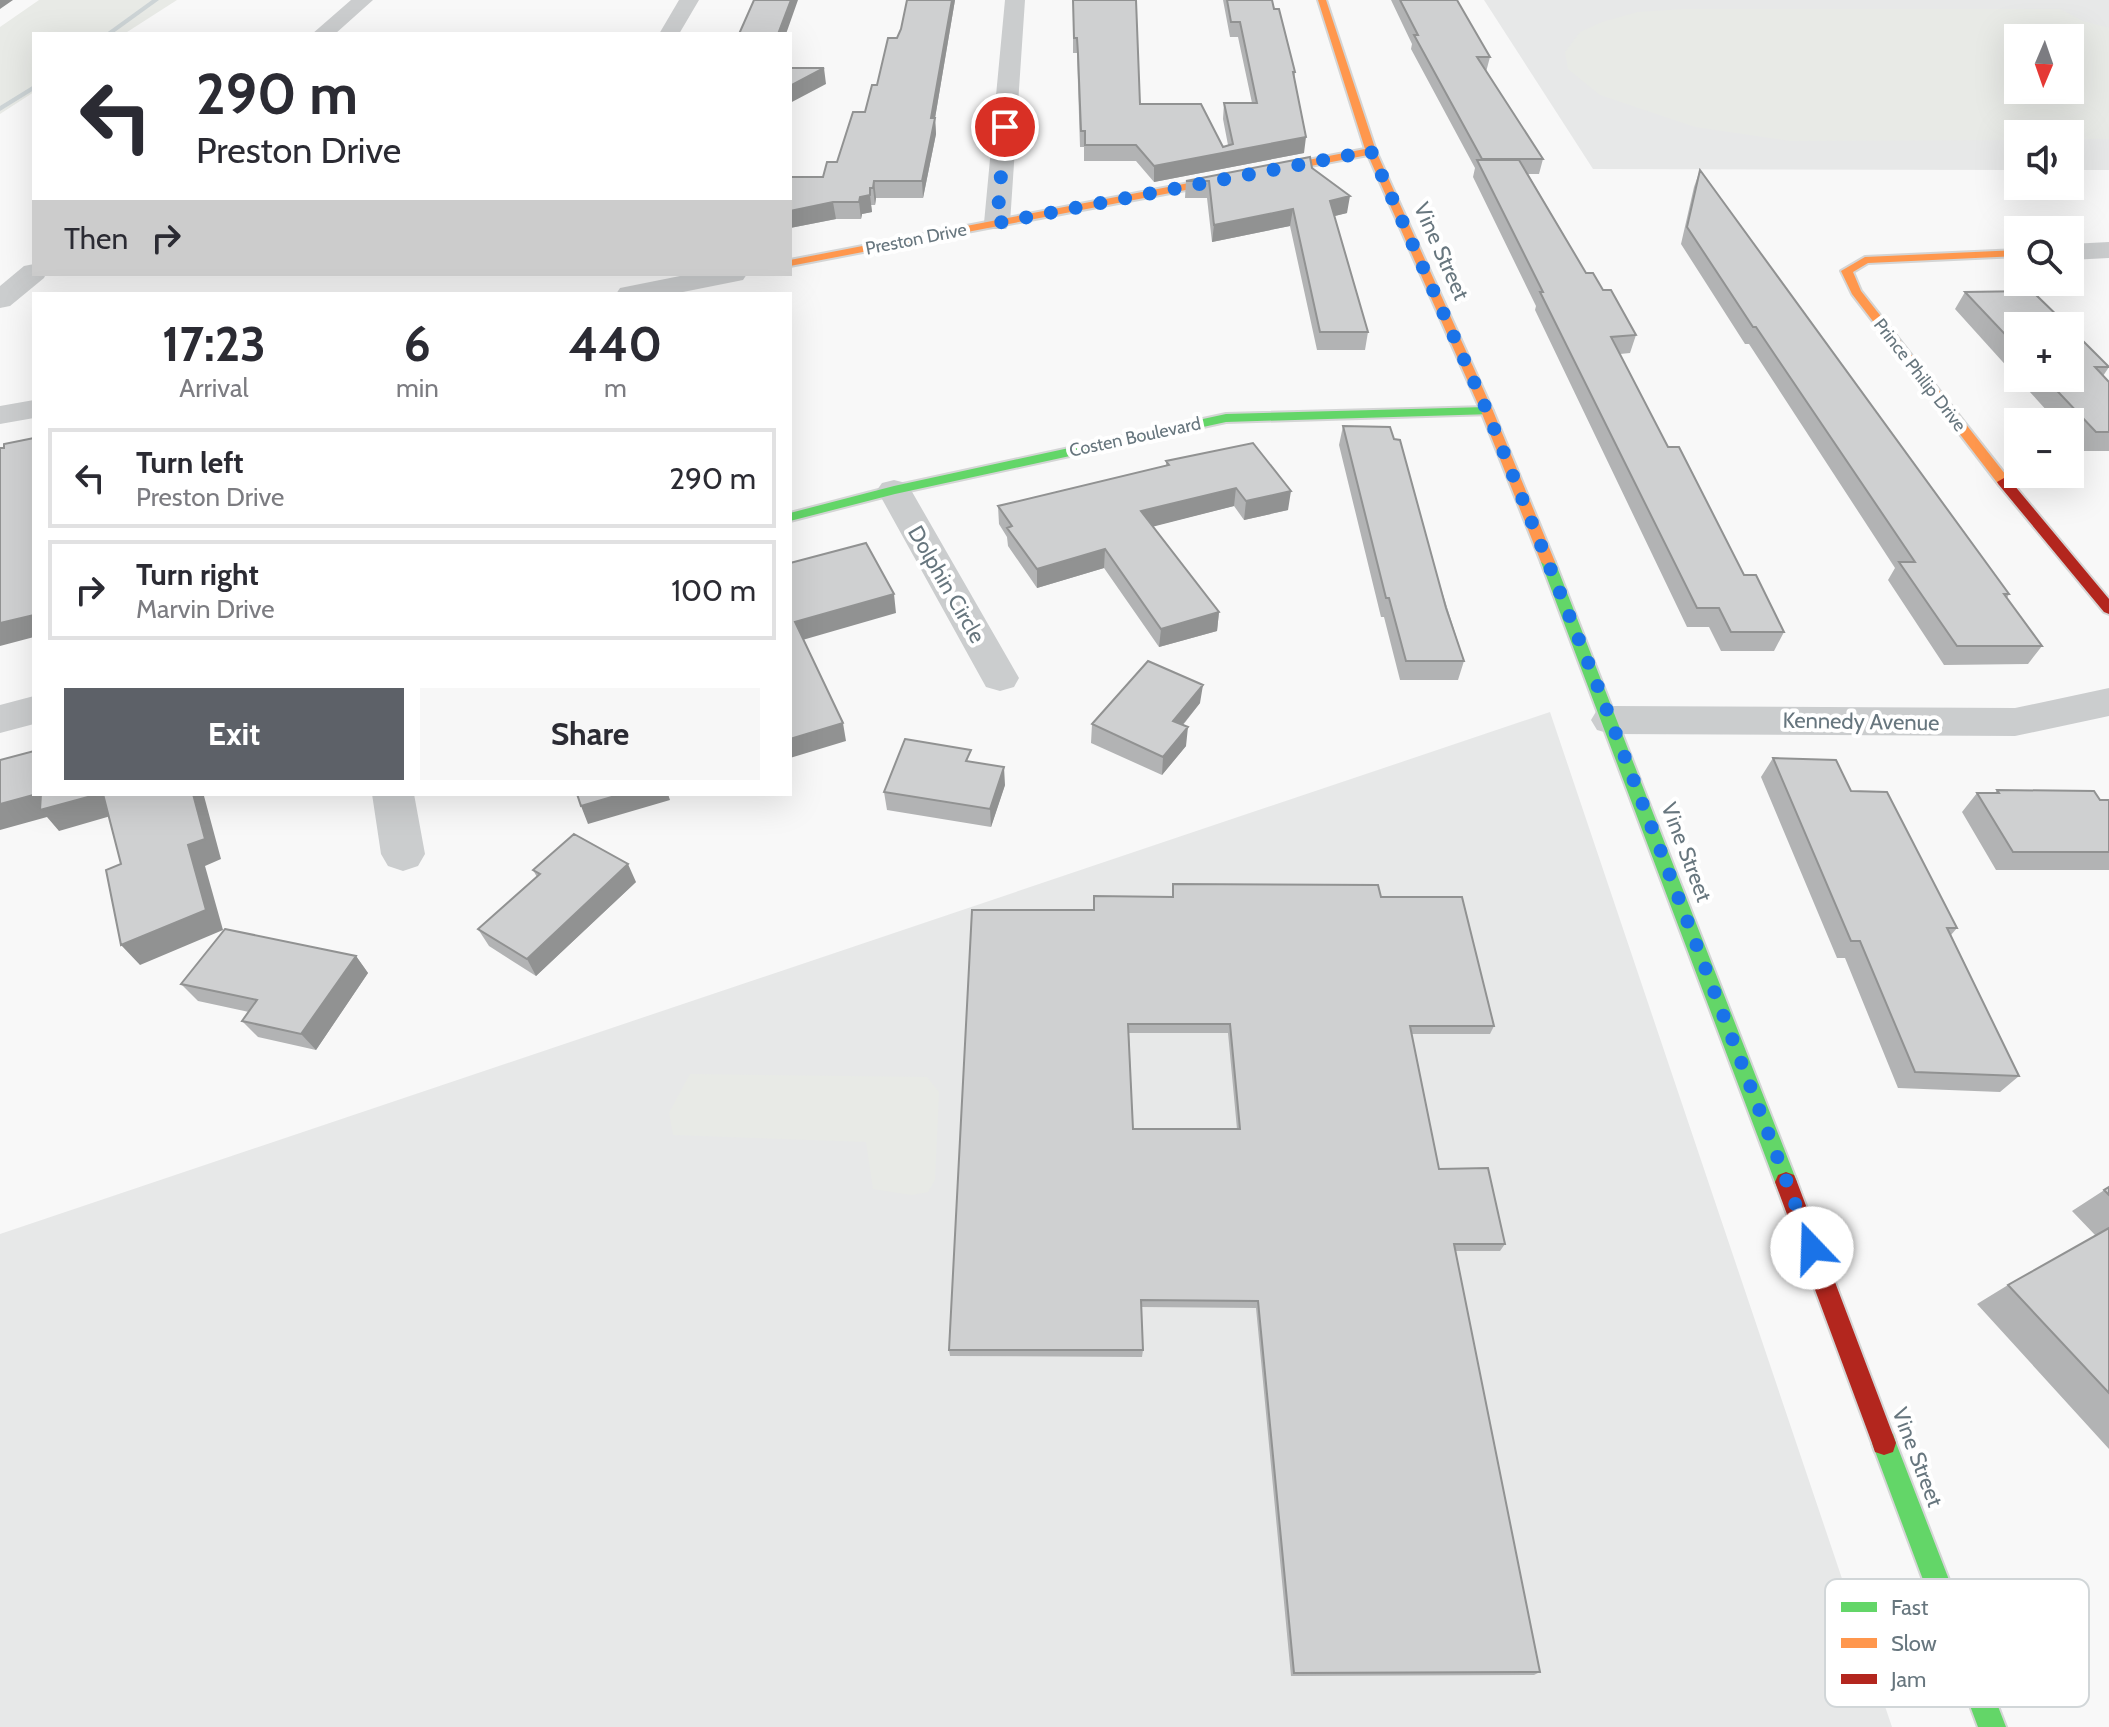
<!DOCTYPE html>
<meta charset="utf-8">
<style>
body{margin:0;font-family:Cabin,sans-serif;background:#f7f7f7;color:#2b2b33;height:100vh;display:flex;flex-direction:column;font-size:30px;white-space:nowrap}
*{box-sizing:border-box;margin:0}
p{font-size:26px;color:#7c7c81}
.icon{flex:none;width:44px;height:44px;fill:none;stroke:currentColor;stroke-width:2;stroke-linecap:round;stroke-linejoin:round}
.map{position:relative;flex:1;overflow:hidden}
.side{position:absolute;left:32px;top:292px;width:760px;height:504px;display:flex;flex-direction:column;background:#fff;border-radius:0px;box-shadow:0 8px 32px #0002}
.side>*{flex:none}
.hud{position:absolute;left:32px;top:32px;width:760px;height:244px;border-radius:0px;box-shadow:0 8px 32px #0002;background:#fff;color:#2b2b33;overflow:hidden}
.needle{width:52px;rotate:182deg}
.fabs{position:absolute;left:2004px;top:24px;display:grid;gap:16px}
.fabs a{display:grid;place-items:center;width:80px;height:80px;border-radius:0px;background:#fff;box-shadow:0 8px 32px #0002;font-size:40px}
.pin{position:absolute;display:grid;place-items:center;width:68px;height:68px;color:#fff;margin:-34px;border:4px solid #fff;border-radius:50%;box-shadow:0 2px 8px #0007}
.me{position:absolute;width:88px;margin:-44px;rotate:339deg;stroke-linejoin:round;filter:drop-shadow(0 0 6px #0008)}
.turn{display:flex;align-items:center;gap:28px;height:168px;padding:0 32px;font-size:36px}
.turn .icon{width:104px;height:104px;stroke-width:2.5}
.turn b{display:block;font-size:56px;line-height:68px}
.then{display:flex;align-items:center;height:76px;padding:0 32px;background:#0003;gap:16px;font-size:30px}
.eta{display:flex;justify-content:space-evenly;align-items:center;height:136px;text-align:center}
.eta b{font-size:48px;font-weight:700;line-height:56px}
.primary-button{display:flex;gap:16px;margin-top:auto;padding:16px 32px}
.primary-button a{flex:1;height:92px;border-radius:0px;background:#5d6168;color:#fff;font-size:32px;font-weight:700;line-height:92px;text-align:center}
.primary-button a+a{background:#f7f7f7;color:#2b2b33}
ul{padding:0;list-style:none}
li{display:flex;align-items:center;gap:24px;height:100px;margin:0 16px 12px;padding:0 16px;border:4px solid #e1e1e2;border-radius:0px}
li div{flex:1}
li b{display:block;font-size:30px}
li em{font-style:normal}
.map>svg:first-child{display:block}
.built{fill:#e7e8e8;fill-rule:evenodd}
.green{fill:#e8eae6;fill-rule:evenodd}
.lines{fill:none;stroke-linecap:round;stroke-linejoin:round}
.stream{fill:#cdd4d6;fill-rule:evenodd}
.fast-casing{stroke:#d4d5d5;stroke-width:4}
.slow-casing{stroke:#d4d5d5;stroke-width:4}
.jam-casing{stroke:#d4d5d5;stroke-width:4}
.street{fill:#cbcdce;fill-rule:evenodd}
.fast{fill:#63d668;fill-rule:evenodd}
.slow{fill:#ff974d;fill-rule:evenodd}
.jam{fill:#b3261e;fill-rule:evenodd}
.wall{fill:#b2b3b4;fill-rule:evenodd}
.shaded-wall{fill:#919292}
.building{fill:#cfd0d1;stroke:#919292;stroke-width:2;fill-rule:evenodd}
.route{stroke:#1a73e8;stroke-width:14;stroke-dasharray:0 25.2}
.labels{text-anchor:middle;stroke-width:8;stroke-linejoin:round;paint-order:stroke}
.far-street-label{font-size:18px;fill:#67767e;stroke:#fff}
.street-label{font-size:22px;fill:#67767e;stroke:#fff}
.key{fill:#fff;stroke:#d1d6d8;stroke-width:2}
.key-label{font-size:22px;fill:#67767e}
</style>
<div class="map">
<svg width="2109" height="1727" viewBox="0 0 2109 1727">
<rect width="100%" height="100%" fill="#f8f8f8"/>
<!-- built -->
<path class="built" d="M 1484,0 L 2109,0 L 2109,170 L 2070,170 L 2070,134 L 2018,134 L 2018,170 L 1593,169 ZM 2018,38 L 2070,38 L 2070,90 L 2018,90 Z
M 1550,712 L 1892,1727 L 0,1727 L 0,1234 Z"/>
<!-- green -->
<path class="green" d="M 39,0 L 177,0 L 124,34 L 34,34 L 34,92 L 0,114 L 0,27 Z
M 1684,9 L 2060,9 L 2083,21 L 2109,28 L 2109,139 L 2070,139 L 2070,134 L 2018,134 L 2018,140 L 1790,141 L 1695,127 L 1600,95 L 1568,69 L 1565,52 L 1580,32 L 1602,22 L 1638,12 ZM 2018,38 L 2070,38 L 2070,90 L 2018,90 Z
M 690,1074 L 927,1077 L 939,1092 L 935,1180 L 928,1192 L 912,1195 L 873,1189 L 866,1142 L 673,1135 L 669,1113 Z"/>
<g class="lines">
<!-- stream -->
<path class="stream" d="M 152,0 L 159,0 L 112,34 L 105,34 Z
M 34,85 L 34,90 L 0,111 L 0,106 Z"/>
<defs>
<path id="fast" d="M 1487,407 L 1493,411 L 1492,414 L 1226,422 L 895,494 L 790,521 L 790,513 L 894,486 L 1226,414 Z
M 1548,557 L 1555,562 L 1797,1182 L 1794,1189 L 1786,1192 L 1778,1189 L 1775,1182 L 1541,562 Z
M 1884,1431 L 1893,1434 L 1896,1443 L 2006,1727 L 1978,1727 L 1872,1443 L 1875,1434 Z"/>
<path id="slow" d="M 1318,0 L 1326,0 L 1376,151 L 1493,411 L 1555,562 L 1553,565 L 1548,567 L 1541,562 L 1481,411 L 1368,155 L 790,266 L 790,260 L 1365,149 Z
M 2018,250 L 2018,256 L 1868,263 L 1853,272 L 1861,291 L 2009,479 L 2011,482 L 2004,486 L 1999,485 L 1852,294 L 1841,271 L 1865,257 Z"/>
<path id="jam" d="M 2004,478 L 2009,479 L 2109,599 L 2109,614 L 2104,612 L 1999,485 L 1997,482 Z
M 1786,1172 L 1794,1175 L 1797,1182 L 1896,1443 L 1893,1452 L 1884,1455 L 1875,1452 L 1872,1443 L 1775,1182 L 1778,1175 Z"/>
</defs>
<!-- fast casing -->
<use href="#fast" class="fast-casing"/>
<!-- slow casing -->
<use href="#slow" class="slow-casing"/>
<!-- jam casing -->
<use href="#jam" class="jam-casing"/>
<!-- street -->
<path class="street" d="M 351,0 L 373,0 L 335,34 L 312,34 Z
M 679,0 L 699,0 L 679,34 L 659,34 Z
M 1005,0 L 1025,0 L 1010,223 L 1006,229 L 988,229 L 984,223 Z
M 2109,242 L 2109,258 L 2070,260 L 2070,244 Z
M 34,264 L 34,274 L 46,274 L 44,278 L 10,306 L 0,308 L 0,286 L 24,266 Z
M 690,274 L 747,274 L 743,280 L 673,294 L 616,294 L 620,288 Z
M 34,400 L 34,418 L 0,424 L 0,406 Z
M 894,480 L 906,483 L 911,490 L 1019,678 L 1014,687 L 1000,691 L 986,687 L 981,678 L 877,490 L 882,483 Z
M 2109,688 L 2109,716 L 2015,736 L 1611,734 L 1597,730 L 1591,720 L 1597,710 L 1611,706 L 2015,708 Z
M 34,696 L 34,724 L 0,733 L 0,705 Z
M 372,794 L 414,794 L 425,854 L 418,866 L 403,871 L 388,866 L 381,854 Z"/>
<!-- fast -->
<use href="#fast" class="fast"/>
<!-- slow -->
<use href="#slow" class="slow"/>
<!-- jam -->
<use href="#jam" class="jam"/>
</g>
<!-- wall -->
<path class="wall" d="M 907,0 L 955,0 L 935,118 L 936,134 L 923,198 L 876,198 L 875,205 L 871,205 L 872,212 L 862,214 L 861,219 L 836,219 L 790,228 L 790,177 L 823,177 L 837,162 L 865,112 L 877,85 L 901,29 Z
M 1073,0 L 1140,104 L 1223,147 L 1228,145 L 1223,119 L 1224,103 L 1252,103 L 1238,37 L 1230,37 L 1223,0 L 1272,0 L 1295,72 L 1294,80 L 1304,153 L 1154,182 L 1136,161 L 1084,161 L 1084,147 L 1080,147 L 1077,53 L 1073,53 Z
M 1391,0 L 1457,0 L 1490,57 L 1486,72 L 1543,159 L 1539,174 L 1528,174 L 1586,273 L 1603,290 L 1636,335 L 1630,353 L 1620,354 L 1668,447 L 1744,575 L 1784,632 L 1774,651 L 1721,651 L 1709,627 L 1687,627 L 1535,310 L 1536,306 L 1473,177 L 1475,168 L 1411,49 L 1412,44 Z
M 1312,168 L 1347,213 L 1334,216 L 1368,332 L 1365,350 L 1317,350 L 1290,226 L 1212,242 L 1207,198 L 1185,198 L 1186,181 Z
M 1700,170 L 2009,594 L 2007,598 L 2042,646 L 2028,664 L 1944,665 L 1888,580 L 1895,568 L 1749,344 L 1745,344 L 1681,244 L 1694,187 Z
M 1965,292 L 2018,326 L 2018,378 L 2070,378 L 2070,328 L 2109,367 L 2103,376 L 2109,382 L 2109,451 L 2082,451 L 2070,437 L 2070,422 L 2057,422 L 1955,309 Z
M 1343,426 L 1394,439 L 1464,661 L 1458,680 L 1400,680 L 1384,617 L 1381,617 L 1339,445 Z
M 1253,443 L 1288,510 L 1244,520 L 1234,506 L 1153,526 L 1219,612 L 1217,631 L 1159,647 L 1104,568 L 1037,588 L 1008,546 L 1007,537 L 999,524 L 998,506 L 1166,466 L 1166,461 Z
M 1200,703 L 1183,725 L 1186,746 L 1162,775 L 1091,743 L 1092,724 Z
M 1773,758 L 1851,791 L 1957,928 L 1951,935 L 2019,1076 L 2000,1092 L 1898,1088 L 1845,958 L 1837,958 L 1761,777 Z
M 1005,785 L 991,827 L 887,810 L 884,792 Z
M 1997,790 L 2109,800 L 2109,870 L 1996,870 L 1962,812 L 1977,793 L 1995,793 Z
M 533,870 L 636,882 L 536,976 L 489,946 L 478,929 L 537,877 Z
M 1173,884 L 1381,897 L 1494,1026 L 1490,1034 L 1411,1034 L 1439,1169 L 1505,1244 L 1500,1251 L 1455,1251 L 1540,1672 L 1534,1675 L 1291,1676 L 1256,1308 L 1141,1307 L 1143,1350 L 1142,1357 L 950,1356 L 949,1350 L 1094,910 L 1094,896 L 1172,897 ZM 1129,1033 L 1228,1033 L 1237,1129 L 1133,1129 Z
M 356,956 L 368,973 L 316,1050 L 258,1037 L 242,1021 L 249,1012 L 198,1001 L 181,984 Z
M 2109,1187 L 2109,1449 L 1977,1304 L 2008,1285 L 2096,1236 L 2072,1211 Z"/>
<!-- shaded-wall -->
<path class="shaded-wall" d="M 0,0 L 13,0 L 0,9 Z
M 791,0 L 798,0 L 786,34 L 778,34 Z
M 952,0 L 955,0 L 933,130 L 935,118 L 936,134 L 923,198 L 922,181 L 931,118 Z
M 824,68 L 826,84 L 790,103 L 790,86 Z
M 1306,137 L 1304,153 L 1154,182 L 1154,166 Z
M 874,181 L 876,198 L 875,205 L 873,188 Z
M 870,195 L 872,212 L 862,214 L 861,219 L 859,202 L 860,197 Z
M 1350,196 L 1347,213 L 1327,218 L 1330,201 Z
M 833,202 L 836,219 L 790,228 L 790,211 Z
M 1293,209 L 1290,226 L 1212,242 L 1214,225 Z
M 1236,488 L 1234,506 L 1140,530 L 1141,511 Z
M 1291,491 L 1288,510 L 1244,520 L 1246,501 Z
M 1105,549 L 1104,568 L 1037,588 L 1037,569 Z
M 894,594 L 896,613 L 799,641 L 795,622 Z
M 1219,612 L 1217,631 L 1159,647 L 1161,629 Z
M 34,615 L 34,637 L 0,646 L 0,623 Z
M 1203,685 L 1200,703 L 1171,739 L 1173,721 Z
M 843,723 L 846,741 L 790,758 L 790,739 Z
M 1188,727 L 1186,746 L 1162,775 L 1163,757 Z
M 1004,767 L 1005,785 L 991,827 L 990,809 Z
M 37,794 L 104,794 L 121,813 L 59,831 L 47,817 L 0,830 L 0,804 Z
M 193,794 L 212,794 L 204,796 L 221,859 L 205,866 L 223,930 L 140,965 L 121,945 L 188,845 Z
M 622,794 L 668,794 L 670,800 L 588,824 L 581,806 Z
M 628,864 L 636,882 L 536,976 L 527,959 Z
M 356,956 L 368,973 L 316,1050 L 301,1034 Z"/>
<!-- building -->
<path class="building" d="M 754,0 L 791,0 L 778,34 L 739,34 Z
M 907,0 L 952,0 L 931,118 L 935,118 L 922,181 L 874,181 L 873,188 L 870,188 L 870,195 L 860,197 L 859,202 L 833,202 L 790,211 L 790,177 L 823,177 L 827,162 L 837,162 L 853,112 L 865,112 L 872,85 L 877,85 L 888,38 L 897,38 L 901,29 Z
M 1073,0 L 1136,0 L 1140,104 L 1201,104 L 1223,147 L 1233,144 L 1224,103 L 1257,103 L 1240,22 L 1231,22 L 1227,0 L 1272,0 L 1274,9 L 1279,9 L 1295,72 L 1293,72 L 1306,137 L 1154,166 L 1136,145 L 1085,145 L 1085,131 L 1081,131 L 1078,54 L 1077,38 L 1074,38 Z
M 1400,0 L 1457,0 L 1490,57 L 1477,57 L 1543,159 L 1482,159 L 1414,35 L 1418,35 Z
M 790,68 L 824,68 L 790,86 Z
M 1310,157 L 1312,168 L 1350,196 L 1330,201 L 1368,332 L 1320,332 L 1293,209 L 1214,225 L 1209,181 L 1186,181 Z
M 1477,160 L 1519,160 L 1586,273 L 1593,273 L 1603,290 L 1611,290 L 1636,335 L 1611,337 L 1668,447 L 1679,447 L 1744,575 L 1756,575 L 1784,632 L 1731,632 L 1719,608 L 1697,608 L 1540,292 L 1543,292 Z
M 1700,170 L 2009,594 L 2004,594 L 2042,646 L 1957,646 L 1899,562 L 1915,562 L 1756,327 L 1753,327 L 1687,227 Z
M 2032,291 L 2068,326 L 2018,326 L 2018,348 L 1965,292 Z
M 2070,328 L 2109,367 L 2095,367 L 2109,382 L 2109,432 L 2096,432 L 2045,378 L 2070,378 Z
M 1343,426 L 1390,427 L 1394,439 L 1400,440 L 1446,608 L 1464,661 L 1406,661 L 1389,598 L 1386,598 Z
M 34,438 L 34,615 L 0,623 L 0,448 L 4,448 L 4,444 Z
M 1253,443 L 1291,491 L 1246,501 L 1236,488 L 1141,511 L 1219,612 L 1161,629 L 1105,549 L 1037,569 L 1007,528 L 1012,526 L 998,506 L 1169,465 L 1166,461 Z
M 866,543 L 894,594 L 795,622 L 843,723 L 790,739 L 790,563 Z
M 1148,661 L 1203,685 L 1173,721 L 1188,727 L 1163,757 L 1092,724 Z
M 905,739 L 971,750 L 966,761 L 1004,767 L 990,809 L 884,792 Z
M 34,751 L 34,794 L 37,794 L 0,804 L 0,760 Z
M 1773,758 L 1836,760 L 1851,791 L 1887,792 L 1957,928 L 1947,928 L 2019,1076 L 1915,1072 L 1860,941 L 1851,941 Z
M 1997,790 L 2094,791 L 2100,800 L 2109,800 L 2109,852 L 2013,852 L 1977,793 L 1999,793 Z
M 41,794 L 99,794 L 40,810 Z
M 103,794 L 193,794 L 205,839 L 188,845 L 206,910 L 121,945 L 106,870 L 121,864 Z
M 577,794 L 622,794 L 581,806 Z
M 574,834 L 628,864 L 527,959 L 478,929 L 540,874 L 533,870 Z
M 1173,884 L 1378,885 L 1381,897 L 1462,897 L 1494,1026 L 1410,1026 L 1439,1169 L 1488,1168 L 1505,1244 L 1454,1244 L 1540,1672 L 1294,1673 L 1258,1301 L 1141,1300 L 1143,1350 L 949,1350 L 972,910 L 1094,910 L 1094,896 L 1173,897 ZM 1128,1024 L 1230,1024 L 1240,1129 L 1133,1129 Z
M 225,929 L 356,956 L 301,1034 L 242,1021 L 257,1000 L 181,984 Z
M 2109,1187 L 2109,1195 L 2104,1190 Z
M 2109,1228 L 2109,1393 L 2008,1285 Z"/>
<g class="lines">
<!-- route -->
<path class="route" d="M 1005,127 L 997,223 L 1371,151 L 1487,411 L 1600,692 L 1812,1248"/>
</g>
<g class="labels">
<!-- far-street labels -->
<g class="far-street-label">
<text transform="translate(916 239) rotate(-11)" y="6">Preston Drive</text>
<text transform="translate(1920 375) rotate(52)" y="6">Prince Philip Drive</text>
<text transform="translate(1135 437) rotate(-12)" y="6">Costen Boulevard</text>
</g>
<!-- street labels -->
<g class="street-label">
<text transform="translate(1442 251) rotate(66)" y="8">Vine Street</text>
<text transform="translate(947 584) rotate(60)" y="8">Dolphin Circle</text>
<text transform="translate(1861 721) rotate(1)" y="8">Kennedy Avenue</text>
<text transform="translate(1687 852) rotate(69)" y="8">Vine Street</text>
<text transform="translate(1918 1457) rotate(69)" y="8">Vine Street</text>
</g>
</g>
<!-- legend -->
<rect x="1825" y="1579" width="264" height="128" rx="12" class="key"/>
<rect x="1841" y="1602" width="36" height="10" fill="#63d668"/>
<rect x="1841" y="1638" width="36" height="10" fill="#ff974d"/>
<rect x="1841" y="1674" width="36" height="10" fill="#b3261e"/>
<g class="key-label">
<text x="1891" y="1615">Fast</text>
<text x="1891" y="1651">Slow</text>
<text x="1891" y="1687">Jam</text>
</g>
</svg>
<div class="fabs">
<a><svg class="needle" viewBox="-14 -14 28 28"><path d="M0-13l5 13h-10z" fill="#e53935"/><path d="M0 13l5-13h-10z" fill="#7c7c81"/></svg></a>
<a><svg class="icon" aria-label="sound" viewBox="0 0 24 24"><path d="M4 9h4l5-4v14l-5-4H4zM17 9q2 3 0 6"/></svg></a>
<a><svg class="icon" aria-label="search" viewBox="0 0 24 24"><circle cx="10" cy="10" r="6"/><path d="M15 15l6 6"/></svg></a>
<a>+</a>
<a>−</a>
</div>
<div class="pin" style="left:1005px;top:127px;background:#d93025"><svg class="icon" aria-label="arrive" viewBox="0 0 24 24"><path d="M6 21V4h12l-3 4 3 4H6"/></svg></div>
<svg class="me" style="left:1812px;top:1248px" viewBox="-20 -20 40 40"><circle r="19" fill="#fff"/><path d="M0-13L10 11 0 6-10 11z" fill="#1a73e8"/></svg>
<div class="hud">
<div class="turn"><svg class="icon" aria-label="left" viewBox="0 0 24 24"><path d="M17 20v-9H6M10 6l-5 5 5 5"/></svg><div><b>290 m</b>Preston Drive</div></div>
<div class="then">Then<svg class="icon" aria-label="right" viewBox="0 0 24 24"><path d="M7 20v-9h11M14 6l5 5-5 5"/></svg></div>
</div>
<section class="side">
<div class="eta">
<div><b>17:23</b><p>Arrival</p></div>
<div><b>6</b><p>min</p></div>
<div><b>440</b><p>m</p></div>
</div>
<ul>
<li><svg class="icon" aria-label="left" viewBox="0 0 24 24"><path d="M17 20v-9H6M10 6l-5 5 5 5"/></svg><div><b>Turn left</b><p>Preston Drive</p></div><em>290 m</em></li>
<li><svg class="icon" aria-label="right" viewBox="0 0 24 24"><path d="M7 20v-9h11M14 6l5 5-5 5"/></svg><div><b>Turn right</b><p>Marvin Drive</p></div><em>100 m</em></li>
</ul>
<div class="primary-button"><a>Exit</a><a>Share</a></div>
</section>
</div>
